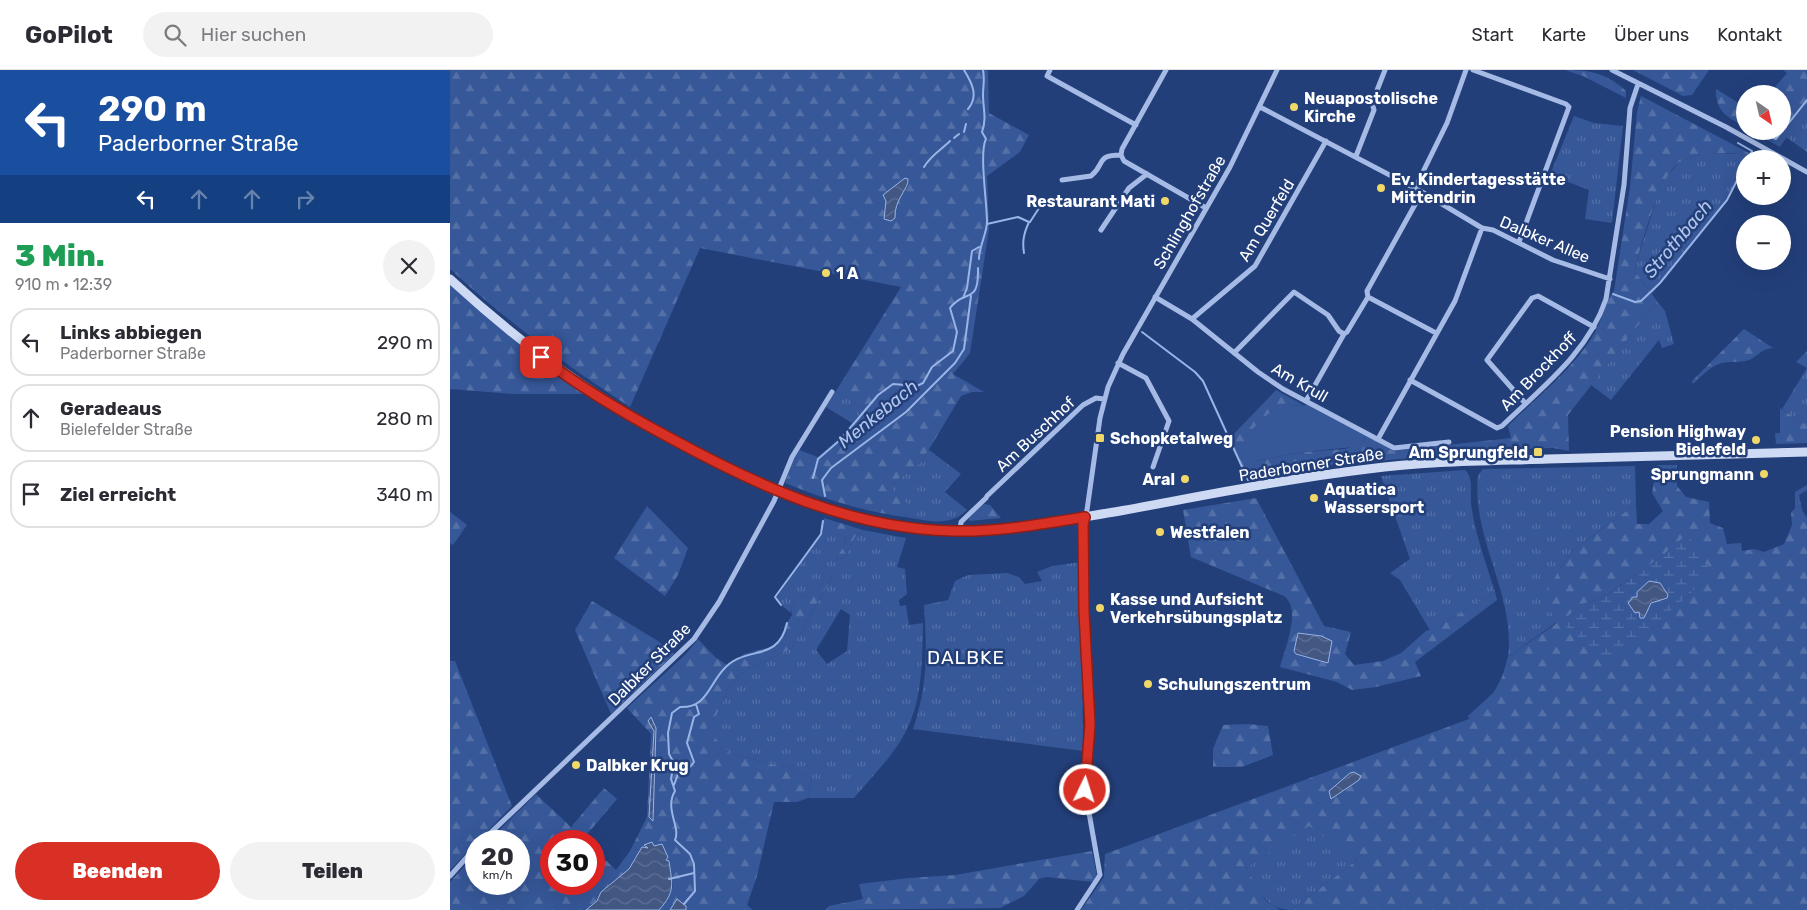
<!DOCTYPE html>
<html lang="de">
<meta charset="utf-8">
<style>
body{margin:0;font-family:Rubik,sans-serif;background:#f2f2f3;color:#2b2b33;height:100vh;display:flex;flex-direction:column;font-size:19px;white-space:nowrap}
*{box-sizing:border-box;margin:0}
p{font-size:16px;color:#7c7c81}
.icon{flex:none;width:28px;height:28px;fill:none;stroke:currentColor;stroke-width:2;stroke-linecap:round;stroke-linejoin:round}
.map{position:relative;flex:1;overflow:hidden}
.side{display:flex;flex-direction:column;background:#fff;width:450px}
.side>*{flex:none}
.hud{background:#1a4fa0;color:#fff;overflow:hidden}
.needle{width:32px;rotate:146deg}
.controls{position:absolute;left:1286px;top:15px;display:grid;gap:10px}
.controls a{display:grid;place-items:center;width:55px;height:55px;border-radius:50%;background:#fff;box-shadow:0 5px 20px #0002;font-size:25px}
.speed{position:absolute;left:15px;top:760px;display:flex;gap:10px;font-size:25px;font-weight:700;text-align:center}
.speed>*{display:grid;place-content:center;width:65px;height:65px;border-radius:50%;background:#fff;box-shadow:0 5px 20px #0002;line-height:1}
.speed small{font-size:12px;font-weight:400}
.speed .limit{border:8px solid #d22;background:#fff;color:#111}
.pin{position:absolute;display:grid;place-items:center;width:42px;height:42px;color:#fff;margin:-21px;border-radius:10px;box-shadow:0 2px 8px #0006}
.me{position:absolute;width:55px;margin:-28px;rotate:4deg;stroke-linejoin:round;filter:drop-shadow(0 0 4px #0008)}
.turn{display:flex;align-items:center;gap:18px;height:105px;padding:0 15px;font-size:22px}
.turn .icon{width:65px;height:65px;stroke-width:2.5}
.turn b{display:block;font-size:35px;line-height:42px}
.lanes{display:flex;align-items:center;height:48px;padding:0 15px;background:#0003;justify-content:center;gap:25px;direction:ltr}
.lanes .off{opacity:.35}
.round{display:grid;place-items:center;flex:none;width:52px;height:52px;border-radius:26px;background:#f2f2f3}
.summary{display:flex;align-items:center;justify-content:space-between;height:85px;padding:0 15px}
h1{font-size:30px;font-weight:800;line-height:38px;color:#1e9e55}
.cta{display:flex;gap:10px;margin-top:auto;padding:10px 15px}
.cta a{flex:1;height:58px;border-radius:30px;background:#d93025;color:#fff;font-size:20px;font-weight:800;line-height:58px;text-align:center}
.cta a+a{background:#f2f2f3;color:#2b2b33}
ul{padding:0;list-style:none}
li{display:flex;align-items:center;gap:15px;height:68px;margin:0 10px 8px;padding:0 5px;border:2px solid #e1e1e2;border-radius:20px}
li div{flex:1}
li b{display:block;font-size:19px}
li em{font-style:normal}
header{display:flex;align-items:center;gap:30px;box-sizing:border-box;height:70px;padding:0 25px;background:#fff;border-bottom:1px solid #e1e1e2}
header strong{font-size:24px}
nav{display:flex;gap:28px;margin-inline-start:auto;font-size:18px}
.search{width:350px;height:45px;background:#f2f2f3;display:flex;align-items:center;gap:12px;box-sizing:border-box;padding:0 18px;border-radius:28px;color:#7c7c81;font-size:19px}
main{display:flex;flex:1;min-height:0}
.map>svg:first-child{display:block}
.grass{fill:url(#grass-tufts);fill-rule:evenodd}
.forest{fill:url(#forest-firs);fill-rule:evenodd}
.wetland{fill:url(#wetland-marsh);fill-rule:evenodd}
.park{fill:#365798}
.water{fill:url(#water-waves);stroke:#99b4e6}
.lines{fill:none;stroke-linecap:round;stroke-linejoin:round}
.stream{stroke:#99b4e6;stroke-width:2}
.minor{stroke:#a5bae5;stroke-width:5}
.secondary{stroke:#cedaf4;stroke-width:9}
.route-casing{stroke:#8d1f18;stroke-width:12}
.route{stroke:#d93025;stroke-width:9}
.poi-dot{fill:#f0d868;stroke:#233f7a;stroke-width:2}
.labels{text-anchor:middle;stroke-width:5;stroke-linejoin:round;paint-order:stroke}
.poi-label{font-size:16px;font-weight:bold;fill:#fff;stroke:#233f7a;text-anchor:start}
.street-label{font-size:16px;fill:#fff;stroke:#233f7a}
.water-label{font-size:18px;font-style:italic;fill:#b0c5ed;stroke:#233f7a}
.quarter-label{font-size:19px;letter-spacing:1px;fill:#fff;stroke:#233f7a}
</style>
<header>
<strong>GoPilot</strong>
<div class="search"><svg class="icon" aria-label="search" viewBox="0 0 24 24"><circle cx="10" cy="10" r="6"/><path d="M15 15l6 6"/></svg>Hier suchen</div>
<nav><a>Start</a><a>Karte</a><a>Über uns</a><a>Kontakt</a></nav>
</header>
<main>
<section class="side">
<div class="hud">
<div class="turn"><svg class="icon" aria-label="left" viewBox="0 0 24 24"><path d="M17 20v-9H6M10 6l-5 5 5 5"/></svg><div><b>290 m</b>Paderborner Straße</div></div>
<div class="lanes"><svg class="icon" aria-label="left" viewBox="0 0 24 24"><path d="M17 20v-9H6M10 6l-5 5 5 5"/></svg><svg class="icon off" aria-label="ahead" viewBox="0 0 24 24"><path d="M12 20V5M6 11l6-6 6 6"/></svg><svg class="icon off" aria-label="ahead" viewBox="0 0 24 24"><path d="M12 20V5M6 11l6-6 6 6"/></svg><svg class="icon off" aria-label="right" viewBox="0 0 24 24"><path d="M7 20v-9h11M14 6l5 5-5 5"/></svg></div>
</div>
<div class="summary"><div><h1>3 Min.</h1><p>910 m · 12:39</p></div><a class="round"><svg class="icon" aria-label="close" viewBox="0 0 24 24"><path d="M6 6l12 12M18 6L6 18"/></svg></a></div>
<ul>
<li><svg class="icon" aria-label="left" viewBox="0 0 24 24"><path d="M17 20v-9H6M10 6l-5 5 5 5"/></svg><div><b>Links abbiegen</b><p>Paderborner Straße</p></div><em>290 m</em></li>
<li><svg class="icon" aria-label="ahead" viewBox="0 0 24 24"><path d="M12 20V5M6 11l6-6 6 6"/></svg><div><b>Geradeaus</b><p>Bielefelder Straße</p></div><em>280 m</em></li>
<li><svg class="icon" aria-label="arrive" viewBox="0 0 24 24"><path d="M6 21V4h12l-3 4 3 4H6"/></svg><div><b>Ziel erreicht</b></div><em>340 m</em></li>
</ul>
<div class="cta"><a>Beenden</a><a>Teilen</a></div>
</section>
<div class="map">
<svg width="1357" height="840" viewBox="0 0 1357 840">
<defs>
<pattern id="grass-tufts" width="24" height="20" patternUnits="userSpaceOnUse" patternTransform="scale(1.25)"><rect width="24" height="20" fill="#365798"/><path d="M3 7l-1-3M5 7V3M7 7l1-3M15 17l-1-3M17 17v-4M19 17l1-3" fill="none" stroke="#5470a7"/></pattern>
<pattern id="forest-firs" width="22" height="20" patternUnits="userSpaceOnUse" patternTransform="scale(1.25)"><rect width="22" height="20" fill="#365798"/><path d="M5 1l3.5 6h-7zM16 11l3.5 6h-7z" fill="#5470a7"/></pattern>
<pattern id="wetland-marsh" width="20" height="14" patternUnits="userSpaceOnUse" patternTransform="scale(1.25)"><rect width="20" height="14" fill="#365798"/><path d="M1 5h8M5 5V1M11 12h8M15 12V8" fill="none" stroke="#5470a7"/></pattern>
<pattern id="water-waves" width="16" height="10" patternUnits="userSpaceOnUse" patternTransform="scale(1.25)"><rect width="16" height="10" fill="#435783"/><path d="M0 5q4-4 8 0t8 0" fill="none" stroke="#5f7096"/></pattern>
</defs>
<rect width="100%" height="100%" fill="#233f7a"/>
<!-- grass -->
<path class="grass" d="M 1357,37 L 1357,82 L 1336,67 Z
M 1124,46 L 1144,53 L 1173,56 L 1162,153 L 1135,149 L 1139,120 L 1100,105 Z
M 1254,84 L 1301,84 L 1299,89 L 1295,89 C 1295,114 1221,200 1202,224 L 1184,200 L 1212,112 L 1231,90 Z
M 1207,231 L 1215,241 L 1224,274 L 1212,278 L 1209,270 L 1161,330 L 1141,315 Z
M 1357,281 L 1357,355 L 1332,339 L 1357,298 L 1346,292 Z
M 386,321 L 414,339 L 402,353 L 376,337 Z
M 479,380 L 511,404 L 495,422 L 517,440 C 499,458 477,450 454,447 L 458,440 L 442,420 L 442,414 L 472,391 Z
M 1185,396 L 1186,434 L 1125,479 L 1111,496 L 1107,552 L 1058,587 C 1066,525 1021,468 1028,405 L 1033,399 Z
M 1015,400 C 1024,409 1020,422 1021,434 C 1025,464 1036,493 1045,522 L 988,557 L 980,560 L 950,510 L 940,503 L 960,489 L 931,406 Z
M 373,457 L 396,464 L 394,476 L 386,490 L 395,487 L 405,467 L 413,460 L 456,468 L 447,497 L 455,499 L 457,524 L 449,530 L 450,536 L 456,535 L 459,555 L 473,553 C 472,593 473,636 451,670 C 438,691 420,709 404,728 L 358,728 L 362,710 L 342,699 L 279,683 L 255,658 L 266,646 L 279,617 L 287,607 L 300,598 L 341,579 L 384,504 L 362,523 L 348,528 L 341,537 L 341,543 L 325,530 L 365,471 L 373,463 ZM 391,539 L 400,545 L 397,581 L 377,594 L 366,580 Z
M 631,492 L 633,681 L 463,659 C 478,615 477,580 474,535 L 498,530 L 505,511 L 518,505 L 557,503 L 569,507 L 575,514 L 592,511 L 587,502 L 602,496 Z
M 859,755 L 907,790 L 842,840 C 815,840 808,819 796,798 Z"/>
<!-- forest -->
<path class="forest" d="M 0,0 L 538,0 L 539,43 L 579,65 L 570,82 L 537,106 L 539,159 L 520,283 L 503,304 L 534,322 L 522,322 L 511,326 L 472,391 L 442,414 L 442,420 L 458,434 L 458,440 L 454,447 C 412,441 374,429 335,413 L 343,390 L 349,380 L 368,387 L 389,369 L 414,339 L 386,321 L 451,217 L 250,178 L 180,337 C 116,296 56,250 0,199 Z
M 1115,0 C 1140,0 1157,3 1176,21 L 1176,28 L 1133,6 Z
M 1183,0 L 1259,0 L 1242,25 L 1233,26 Z
M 1333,0 L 1357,0 L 1357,37 L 1330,77 L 1302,61 L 1332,61 L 1332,24 L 1319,24 L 1337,3 Z
M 1266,19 L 1295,37 L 1295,57 C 1277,47 1265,41 1266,19 Z
M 1191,26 L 1301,84 C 1279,84 1254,81 1233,90 C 1210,99 1192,176 1184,200 L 1207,231 L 1118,345 L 1119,381 L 1103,378 L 1018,380 L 1006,384 L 905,393 L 902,391 L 797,410 L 780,368 L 826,320 L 855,336 L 843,335 L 805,391 L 853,382 L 895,379 L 913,373 L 916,365 L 943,381 L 1061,368 L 1058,356 C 1087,327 1125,298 1145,262 C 1151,253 1158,225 1164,221 L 1180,117 L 1187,42 Z
M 0,211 L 44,251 L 134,324 L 63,324 L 0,319 Z
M 1294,259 L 1323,278 C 1310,279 1309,286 1299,290 C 1290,293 1280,291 1272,293 C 1261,295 1251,307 1243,314 L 1242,311 Z
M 1330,338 L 1357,355 L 1357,373 L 1326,374 L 1325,363 L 1330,363 Z
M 1207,395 L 1227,395 L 1227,416 L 1236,427 L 1259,432 L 1260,453 L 1273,458 L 1277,474 L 1291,473 L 1292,481 L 1304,479 L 1314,482 L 1334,474 L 1342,455 L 1341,443 L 1345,438 L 1345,422 L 1357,415 L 1357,420 L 1349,425 L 1352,440 L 1357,448 L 1357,840 L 842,840 L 907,790 L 859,756 L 796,798 L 815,830 L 830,840 L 631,840 L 654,807 L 655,784 L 1019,649 L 1018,646 L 1044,622 L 1052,607 L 1058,587 L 1107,553 L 1094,529 L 1111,496 L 1125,479 L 1186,434 L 1187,454 L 1199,454 L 1213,441 L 1202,423 ZM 1237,465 L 1250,515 L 1234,529 L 1129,535 L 1152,528 L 1212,486 ZM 904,702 L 910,706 L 909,710 L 887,726 L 885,715 Z
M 806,428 L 874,556 L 901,562 L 895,584 L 904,595 L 933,591 L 951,583 L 976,561 L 988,557 L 1045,522 L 1047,530 L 965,592 L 971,606 L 926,617 L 902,620 L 887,612 L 830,597 C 835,578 852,539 834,526 L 741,487 L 733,440 Z
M 534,434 L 540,435 L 551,448 L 519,451 L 519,448 Z
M 197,436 L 238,478 L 228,505 L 215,526 L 164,488 Z
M 0,442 L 17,455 L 3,475 L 0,473 Z
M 374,448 L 413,460 L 405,467 L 395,487 L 385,490 L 394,476 L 396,465 L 373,457 Z
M 385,502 L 341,579 L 300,598 L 287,607 L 279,617 L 266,646 L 256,658 L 279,683 L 342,699 L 362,710 L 358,728 L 347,732 L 324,732 L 307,806 L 297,835 L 303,840 L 209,840 L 223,816 L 219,791 L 215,790 L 218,787 L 206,775 L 196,778 L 185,787 L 179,799 L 151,822 L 147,831 L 136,840 L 0,840 L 0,812 L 26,783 L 26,814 L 69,814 L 69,771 L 38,771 L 86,724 L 121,757 L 154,718 L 167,729 L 133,769 L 136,771 L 101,771 L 101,814 L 144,814 L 144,779 L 166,800 L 180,781 L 197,747 L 201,664 L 177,638 L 236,584 L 248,569 L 265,587 L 277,595 L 294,584 L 324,576 L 332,567 L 335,556 L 342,545 L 341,537 L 348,528 L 362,523 Z
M 142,531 L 208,571 L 224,584 L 161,644 L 125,560 Z
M 0,591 L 5,591 L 62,736 L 0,800 Z
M 798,654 L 818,656 L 823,685 L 792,697 L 763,697 L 763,679 L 773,655 Z
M 642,781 L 647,806 L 643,812 L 597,807 L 589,809 L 574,826 L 550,838 L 375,840 L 379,836 L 413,829 L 409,814 L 459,808 L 505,805 Z"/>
<!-- wetland -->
<path class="wetland" d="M 1237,464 L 1262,501 L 1250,515 L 1161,593 L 1111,553 L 1129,535 L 1152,528 L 1212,486 ZM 1194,518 L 1216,523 L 1218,525 L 1217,528 L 1201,533 L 1183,527 L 1187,527 L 1187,522 Z"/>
<!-- park -->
<path class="park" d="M 832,334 L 854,336 L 857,334 L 916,365 L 913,373 L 904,377 L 853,382 L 805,391 C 802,386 794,376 795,370 C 798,361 823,338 832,334 Z"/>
<!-- water -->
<path class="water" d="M 455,108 L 458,109 C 459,119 444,129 445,148 L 441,151 L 434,149 L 436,131 L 433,125 Z
M 1199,511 L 1210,513 L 1218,525 L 1217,528 L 1201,533 L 1194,548 L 1190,548 L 1189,542 L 1185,543 L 1178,533 L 1183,527 L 1187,527 L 1187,522 Z
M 848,563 L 871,566 L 882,571 L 878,593 L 846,584 L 844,581 Z
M 201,647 L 206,658 L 203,751 L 199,747 L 204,661 L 198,651 Z
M 904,702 L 911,706 L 909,710 L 881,729 L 879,721 L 900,703 Z
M 202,772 L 204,776 L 212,774 L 218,787 L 216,790 L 219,791 C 222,814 226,821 209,840 L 136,840 L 147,831 L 151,822 L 179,799 L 192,777 L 198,778 L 194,775 Z
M 227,829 L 236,836 L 236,840 L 220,840 Z"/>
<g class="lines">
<!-- stream -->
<path class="stream" d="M 514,0 C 522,13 529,26 518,39
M 1302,61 L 1302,63
M 1307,61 L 1326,69 L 1357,30
M 514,62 L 516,54
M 504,68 L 509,64
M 1288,73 L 1302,81 L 1298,89
M 474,97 C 481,85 491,80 500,71
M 580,152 L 591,135
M 537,154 L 568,147 L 579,152 C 574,163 572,171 574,183
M 529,189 C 529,176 537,164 537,151 C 537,133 529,82 536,69 L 532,62 C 537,48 533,38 533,25 C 533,15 535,10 533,0
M 1163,224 L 1185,232 L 1191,231 L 1210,213 L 1277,130 L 1295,95
M 513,228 L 517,218 L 522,181 L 529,177
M 692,262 L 745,302 L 753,311 L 798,410
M 363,408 L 368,389 L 390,370 L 428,325 L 443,314 L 467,316 L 473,313 L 482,297 L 503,281 L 507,262 L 500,238 C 515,218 529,236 528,198
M 375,426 L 372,410 L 381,398 L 456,342 L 505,293 L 514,279 L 521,226
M 331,535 L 325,527 L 371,464 L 373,451
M 224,715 L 231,696 L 240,697 L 244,692 L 237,673 L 244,647 L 249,644 L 246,634
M 219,809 L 244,803
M 234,834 L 245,821 L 244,794 L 240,784 L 225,770 C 231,757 214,739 225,721 L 221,709 L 224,693 L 219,684 L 218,663 L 222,643 L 230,637 C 256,638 258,617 273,600 C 295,574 328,594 337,553"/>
<!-- minor -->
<path class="minor" d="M 600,0 L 597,6 L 686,55
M 716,0 L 672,79 L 671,85 L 674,91 L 756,138
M 1023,0 L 1116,34 L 1119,37 L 1069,172
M 1162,0 L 1276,57 L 1357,102
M 810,37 L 972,122 L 1032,158 L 1043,160 L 1103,190 L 1160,209
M 906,86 L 924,40 L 922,33 L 935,0
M 612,110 L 641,106 C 656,94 645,85 671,85
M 965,118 L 997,53 L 1016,0
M 651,160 L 679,118 L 697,104
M 705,227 L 742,249 L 808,302 L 833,319 L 944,378 L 999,372
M 918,227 L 986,263
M 742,249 L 805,196 L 876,71
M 784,283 L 844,222 L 878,245 L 889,261 L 894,264
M 668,293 L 696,308 L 719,351 L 703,397
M 960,310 L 1047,358 L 1052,356 C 1091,318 1138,283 1156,229 L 1174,115 L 1180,38 L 1188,14
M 856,331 L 894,264 L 897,262 L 918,227 L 917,221 L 972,122
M 1075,333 L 1037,290 L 1082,228 L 1088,226 L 1144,257
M 928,369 L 1005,231 L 1032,158
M 537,426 L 633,335 L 646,328 L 654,329
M 510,461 L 511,452 L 536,428
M 32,771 L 244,569 L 269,532 L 324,431 L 342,387 L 382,322
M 0,806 L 26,777
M 627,840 L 650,805 L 635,720 L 640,654 L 634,542 L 633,454 L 637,440 L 650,348 L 658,317 L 673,284 L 780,97 L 827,0"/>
<!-- secondary -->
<path class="secondary" d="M 0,209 C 88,290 171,346 279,398 C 355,434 434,463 520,461 C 570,459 620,449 670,441 C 752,426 835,409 918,399 C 978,391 1038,391 1098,389 C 1184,387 1271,384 1357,382"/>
</g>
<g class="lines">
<defs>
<path id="route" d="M 91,287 C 132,319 177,345 222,369 C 310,417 402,459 504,461 C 548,462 592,454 635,447 L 633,454 L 634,542 L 640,654 L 635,720"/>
</defs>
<!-- route casing -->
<use href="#route" class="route-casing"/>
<!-- route -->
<use href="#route" class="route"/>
</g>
<!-- markers -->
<g class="poi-dot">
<circle cx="844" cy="37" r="5"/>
<circle cx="931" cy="118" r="5"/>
<circle cx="715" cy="131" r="5"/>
<circle cx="376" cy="203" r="5"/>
<rect x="645" y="363" width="10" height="10" rx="2.5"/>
<circle cx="1306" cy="370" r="5"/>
<rect x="1083" y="377" width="10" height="10" rx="2.5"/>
<circle cx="1314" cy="404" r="5"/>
<circle cx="735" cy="409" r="5"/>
<circle cx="864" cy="428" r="5"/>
<circle cx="710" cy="462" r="5"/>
<circle cx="650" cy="538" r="5"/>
<circle cx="698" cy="614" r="5"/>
<circle cx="126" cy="695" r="5"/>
</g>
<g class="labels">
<!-- poi labels -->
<g class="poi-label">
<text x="854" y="34">Neuapostolische<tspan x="854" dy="18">Kirche</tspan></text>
<text x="941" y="115">Ev. Kindertagesstätte<tspan x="941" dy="18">Mittendrin</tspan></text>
<text x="705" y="137" text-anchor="end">Restaurant Mati</text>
<text x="386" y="209">1 A</text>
<text x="1296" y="367" text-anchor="end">Pension Highway<tspan x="1296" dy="18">Bielefeld</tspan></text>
<text x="660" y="374">Schopketalweg</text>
<text x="1078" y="388" text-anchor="end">Am Sprungfeld</text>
<text x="1304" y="410" text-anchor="end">Sprungmann</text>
<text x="725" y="415" text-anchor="end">Aral</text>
<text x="874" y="425">Aquatica<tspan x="874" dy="18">Wassersport</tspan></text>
<text x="720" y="468">Westfalen</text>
<text x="660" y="535">Kasse und Aufsicht<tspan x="660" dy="18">Verkehrsübungsplatz</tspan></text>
<text x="708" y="620">Schulungszentrum</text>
<text x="136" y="701">Dalbker Krug</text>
</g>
<!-- street labels -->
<g class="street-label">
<text transform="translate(739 142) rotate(-60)" y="6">Schlinghofstraße</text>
<text transform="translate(816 150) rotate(-59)" y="6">Am Querfeld</text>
<text transform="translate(1095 169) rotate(23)" y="6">Dalbker Allee</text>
<text transform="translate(1088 301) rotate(-46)" y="6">Am Brockhoff</text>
<text transform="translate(850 312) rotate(30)" y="6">Am Krull</text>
<text transform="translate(585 364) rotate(-43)" y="6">Am Buschhof</text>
<text transform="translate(861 394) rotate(-9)" y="6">Paderborner Straße</text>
<text transform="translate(199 594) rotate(-45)" y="6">Dalbker Straße</text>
</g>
<!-- water labels -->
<g class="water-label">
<text transform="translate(1228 169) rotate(-50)" y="6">Strothbach</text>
<text transform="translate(428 344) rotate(-39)" y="6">Menkebach</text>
</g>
<!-- quarter labels -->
<g class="quarter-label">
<text x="516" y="594">DALBKE</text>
</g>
</g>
</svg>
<div class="controls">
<a><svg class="needle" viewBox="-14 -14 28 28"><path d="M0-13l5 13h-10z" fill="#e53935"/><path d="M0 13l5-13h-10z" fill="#7c7c81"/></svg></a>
<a>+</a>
<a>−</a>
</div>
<div class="speed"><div>20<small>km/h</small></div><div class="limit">30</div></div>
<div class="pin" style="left:91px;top:287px;background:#d93025"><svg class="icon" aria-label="arrive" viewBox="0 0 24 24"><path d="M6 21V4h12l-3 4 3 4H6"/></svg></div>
<svg class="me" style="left:635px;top:720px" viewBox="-20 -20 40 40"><circle r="17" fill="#d93025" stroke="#fff" stroke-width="3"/><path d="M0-11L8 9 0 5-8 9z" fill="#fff"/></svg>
</div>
</main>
